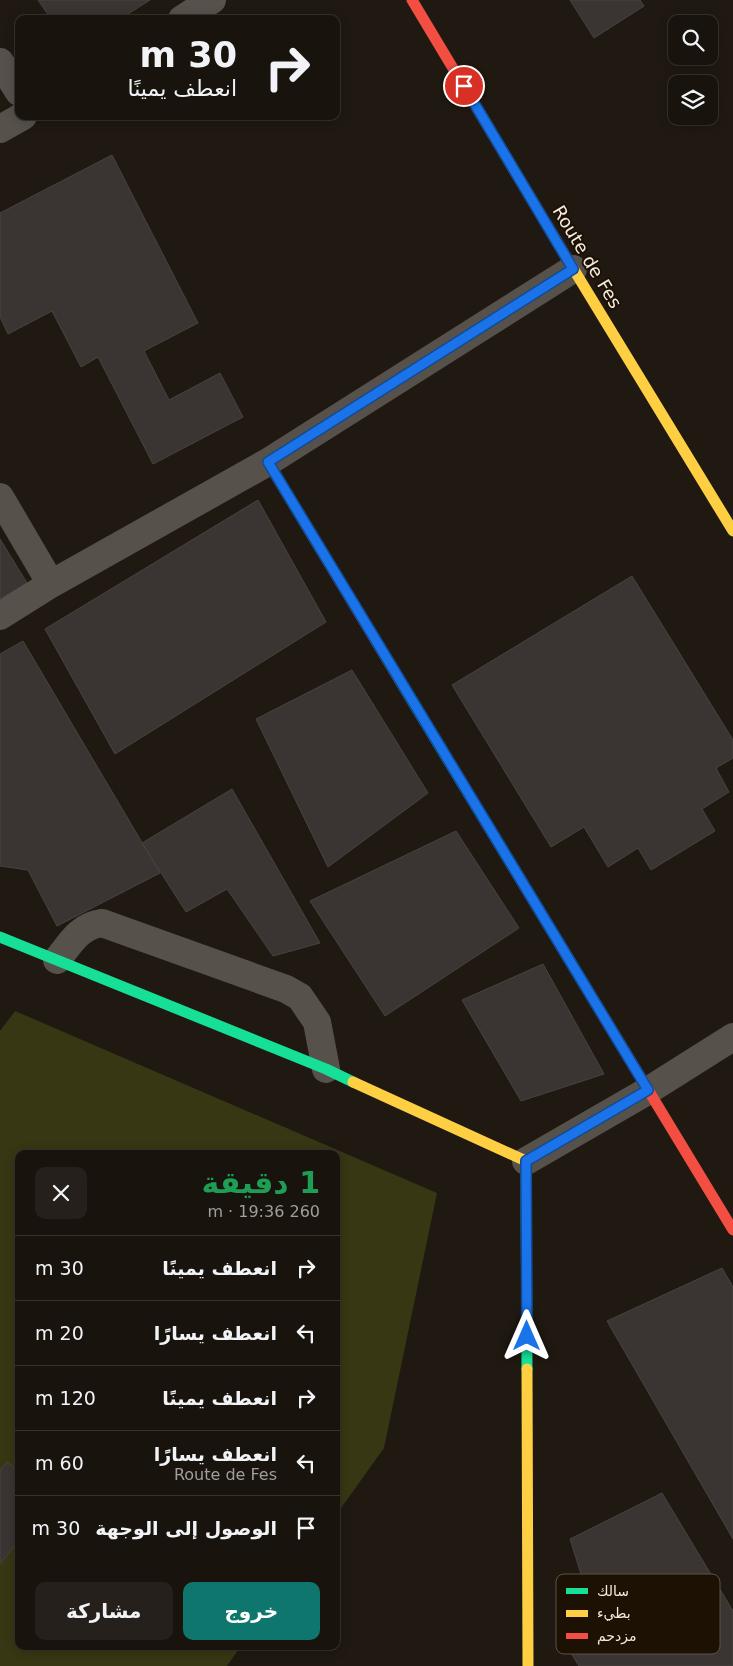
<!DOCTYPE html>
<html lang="ar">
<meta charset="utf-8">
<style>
body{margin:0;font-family:"DejaVu Sans",Vazirmatn,sans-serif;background:#25201b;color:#f1f3f6;direction:rtl;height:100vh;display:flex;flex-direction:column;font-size:19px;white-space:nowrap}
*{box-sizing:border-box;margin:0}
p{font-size:16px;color:#9f9e9d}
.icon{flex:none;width:28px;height:28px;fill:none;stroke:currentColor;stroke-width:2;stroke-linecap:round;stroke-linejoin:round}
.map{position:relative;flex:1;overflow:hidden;direction:ltr}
.panel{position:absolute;left:15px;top:1150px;width:325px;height:500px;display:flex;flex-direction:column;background:#18130d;border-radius:10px;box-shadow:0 2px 12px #0003,0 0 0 1px #36322e;direction:rtl}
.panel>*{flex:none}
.guide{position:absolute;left:15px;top:15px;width:325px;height:105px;border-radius:10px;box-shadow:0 2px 12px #0003,0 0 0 1px #36322e;direction:rtl;background:#18130d;color:#f1f3f6;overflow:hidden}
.fabs{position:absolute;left:668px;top:15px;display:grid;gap:10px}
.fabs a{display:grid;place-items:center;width:50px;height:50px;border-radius:10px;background:#18130d;box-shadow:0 2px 12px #0003,0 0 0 1px #36322e;font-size:25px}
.pin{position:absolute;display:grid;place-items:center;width:42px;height:42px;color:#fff;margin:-21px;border:2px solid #fff;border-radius:50%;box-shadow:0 1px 5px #0007}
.me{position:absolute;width:55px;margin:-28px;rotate:0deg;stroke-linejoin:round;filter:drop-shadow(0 0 4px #0008)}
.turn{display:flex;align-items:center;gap:18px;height:105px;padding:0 20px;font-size:22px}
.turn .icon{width:65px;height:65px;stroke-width:2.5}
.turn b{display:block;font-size:35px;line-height:42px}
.round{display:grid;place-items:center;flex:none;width:52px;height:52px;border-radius:10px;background:#25201b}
.headline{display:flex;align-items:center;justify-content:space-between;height:85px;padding:0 20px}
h1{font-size:30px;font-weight:800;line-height:38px;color:#1e9e55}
.action{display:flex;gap:10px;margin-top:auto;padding:10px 20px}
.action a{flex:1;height:58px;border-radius:10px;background:#0f766e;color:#fff;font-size:20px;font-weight:800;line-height:58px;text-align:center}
.action a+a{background:#25201b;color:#f1f3f6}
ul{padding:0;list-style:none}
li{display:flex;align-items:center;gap:15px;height:65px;padding:0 20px;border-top:1px solid #36322e}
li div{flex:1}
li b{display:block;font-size:19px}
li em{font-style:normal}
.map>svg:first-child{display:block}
.green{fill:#373714}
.building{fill:#3a3533;stroke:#484341}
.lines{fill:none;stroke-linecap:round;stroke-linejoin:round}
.street{stroke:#56514b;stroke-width:28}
.fast{stroke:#16e098;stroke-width:11}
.slow{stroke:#ffcf43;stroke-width:11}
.jam{stroke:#f24e42;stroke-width:11}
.route-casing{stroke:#114b97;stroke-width:12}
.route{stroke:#1a73e8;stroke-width:9}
.labels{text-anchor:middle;stroke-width:4;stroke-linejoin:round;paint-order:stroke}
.street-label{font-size:18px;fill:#f4ece2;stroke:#1c1103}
.key{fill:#1c1103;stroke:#5d5346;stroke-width:1}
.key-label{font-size:14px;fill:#f4ece2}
</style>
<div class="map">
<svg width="733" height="1666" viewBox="0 0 733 1666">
<rect width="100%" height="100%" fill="#201911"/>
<!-- green -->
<path class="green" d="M 15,1011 L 437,1193 L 384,1448 L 336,1515 L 336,1154 L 19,1154 L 19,1646 L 241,1646 L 227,1666 L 0,1666 L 0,1031 Z"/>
<!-- building -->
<path class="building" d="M 38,0 L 150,0 L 120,19 L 51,19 Z
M 570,0 L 640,0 L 644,6 L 594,38 Z
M 112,155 L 198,323 L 144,351 L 169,400 L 220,373 L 243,417 L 153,464 L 98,357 L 81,367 L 52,311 L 8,334 L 0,317 L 0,213 Z
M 258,500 L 326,622 L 115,754 L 45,629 Z
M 0,539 L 27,583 L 0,599 Z
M 632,576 L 733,740 L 733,758 L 716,768 L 729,792 L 702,809 L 715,831 L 651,870 L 638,848 L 608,867 L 584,827 L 551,847 L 452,685 Z
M 23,641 L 160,873 L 57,926 L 28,870 L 0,866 L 0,654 Z
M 352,670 L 428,793 L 328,867 L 256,719 Z
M 232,789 L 320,943 L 273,956 L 227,889 L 186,912 L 142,843 Z
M 456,831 L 519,928 L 385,1016 L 310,901 Z
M 543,964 L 604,1074 L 521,1101 L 462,1000 Z
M 722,1268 L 733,1287 L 733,1539 L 607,1321 Z
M 7,1462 L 19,1471 L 19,1540 L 0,1564 L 0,1470 Z
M 662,1493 L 733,1611 L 733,1666 L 579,1666 L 564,1642 L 591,1606 L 570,1539 Z"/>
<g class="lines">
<!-- street -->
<path class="street" d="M 182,19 L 212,0
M 0,62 L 19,92
M 0,129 L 23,116
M 0,497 L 51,584
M 0,616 L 51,584 L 268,462 L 573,269
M 57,960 C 70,944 79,926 102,923 L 286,989 L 300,997 L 317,1022 L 326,1069
M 526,1161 L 649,1090 L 733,1037"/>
<!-- fast -->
<path class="fast" d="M 400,681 L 590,994
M 0,937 L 326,1069 L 353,1082
M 526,1170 L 527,1369"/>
<!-- slow -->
<path class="slow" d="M 571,265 L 733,531
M 353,1082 L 526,1161 L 526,1170
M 527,1369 L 528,1666"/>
<!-- jam -->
<path class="jam" d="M 412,0 L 571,265
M 268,462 L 400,681
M 590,994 L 733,1230"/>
</g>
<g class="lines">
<defs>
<path id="route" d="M 464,86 L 573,269 L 268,462 L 648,1090 L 526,1161 L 527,1336"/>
</defs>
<!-- route casing -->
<use href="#route" class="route-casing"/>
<!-- route -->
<use href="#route" class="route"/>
</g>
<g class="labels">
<!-- street labels -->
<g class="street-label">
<text transform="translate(587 257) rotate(59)" y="6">Route de Fes</text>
</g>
</g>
<!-- legend -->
<rect x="556" y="1574" width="164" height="80" rx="8" class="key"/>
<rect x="566" y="1588" width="22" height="6" fill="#16e098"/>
<rect x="566" y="1610" width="22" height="7" fill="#ffcf43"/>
<rect x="566" y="1633" width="22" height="6" fill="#f24e42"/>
<g class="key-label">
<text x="597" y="1596">سالك</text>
<text x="597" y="1618">بطيء</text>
<text x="597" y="1641">مزدحم</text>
</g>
</svg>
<div class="fabs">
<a><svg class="icon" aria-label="search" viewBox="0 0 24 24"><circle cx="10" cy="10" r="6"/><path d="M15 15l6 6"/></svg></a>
<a><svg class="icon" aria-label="layers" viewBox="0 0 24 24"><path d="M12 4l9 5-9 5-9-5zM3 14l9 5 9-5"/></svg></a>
</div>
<div class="pin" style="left:464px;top:86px;background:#d93025"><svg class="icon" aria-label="arrive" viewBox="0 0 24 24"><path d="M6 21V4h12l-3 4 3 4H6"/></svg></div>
<svg class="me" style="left:527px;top:1336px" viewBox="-20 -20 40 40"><path d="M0-17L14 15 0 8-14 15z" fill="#1a73e8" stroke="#fff" stroke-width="4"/></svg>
<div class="guide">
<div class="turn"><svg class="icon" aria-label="right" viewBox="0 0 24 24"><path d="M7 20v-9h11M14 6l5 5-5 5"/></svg><div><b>30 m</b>انعطف يمينًا</div></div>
</div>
<section class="panel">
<div class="headline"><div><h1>1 دقيقة</h1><p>260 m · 19:36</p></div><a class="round"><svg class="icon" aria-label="close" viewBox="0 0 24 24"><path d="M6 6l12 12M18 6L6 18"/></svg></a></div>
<ul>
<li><svg class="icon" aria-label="right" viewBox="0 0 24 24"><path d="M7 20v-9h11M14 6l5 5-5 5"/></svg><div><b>انعطف يمينًا</b></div><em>30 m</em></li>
<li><svg class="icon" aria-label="left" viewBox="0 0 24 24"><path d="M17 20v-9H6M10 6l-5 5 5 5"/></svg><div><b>انعطف يسارًا</b></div><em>20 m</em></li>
<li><svg class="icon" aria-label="right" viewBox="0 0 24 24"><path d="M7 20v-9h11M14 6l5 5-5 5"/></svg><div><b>انعطف يمينًا</b></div><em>120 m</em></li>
<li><svg class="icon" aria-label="left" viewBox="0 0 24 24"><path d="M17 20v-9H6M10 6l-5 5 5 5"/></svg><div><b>انعطف يسارًا</b><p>Route de Fes</p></div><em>60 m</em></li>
<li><svg class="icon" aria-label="arrive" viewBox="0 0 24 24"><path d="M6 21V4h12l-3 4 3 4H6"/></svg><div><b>الوصول إلى الوجهة</b></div><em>30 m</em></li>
</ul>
<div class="action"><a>خروج</a><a>مشاركة</a></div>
</section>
</div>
